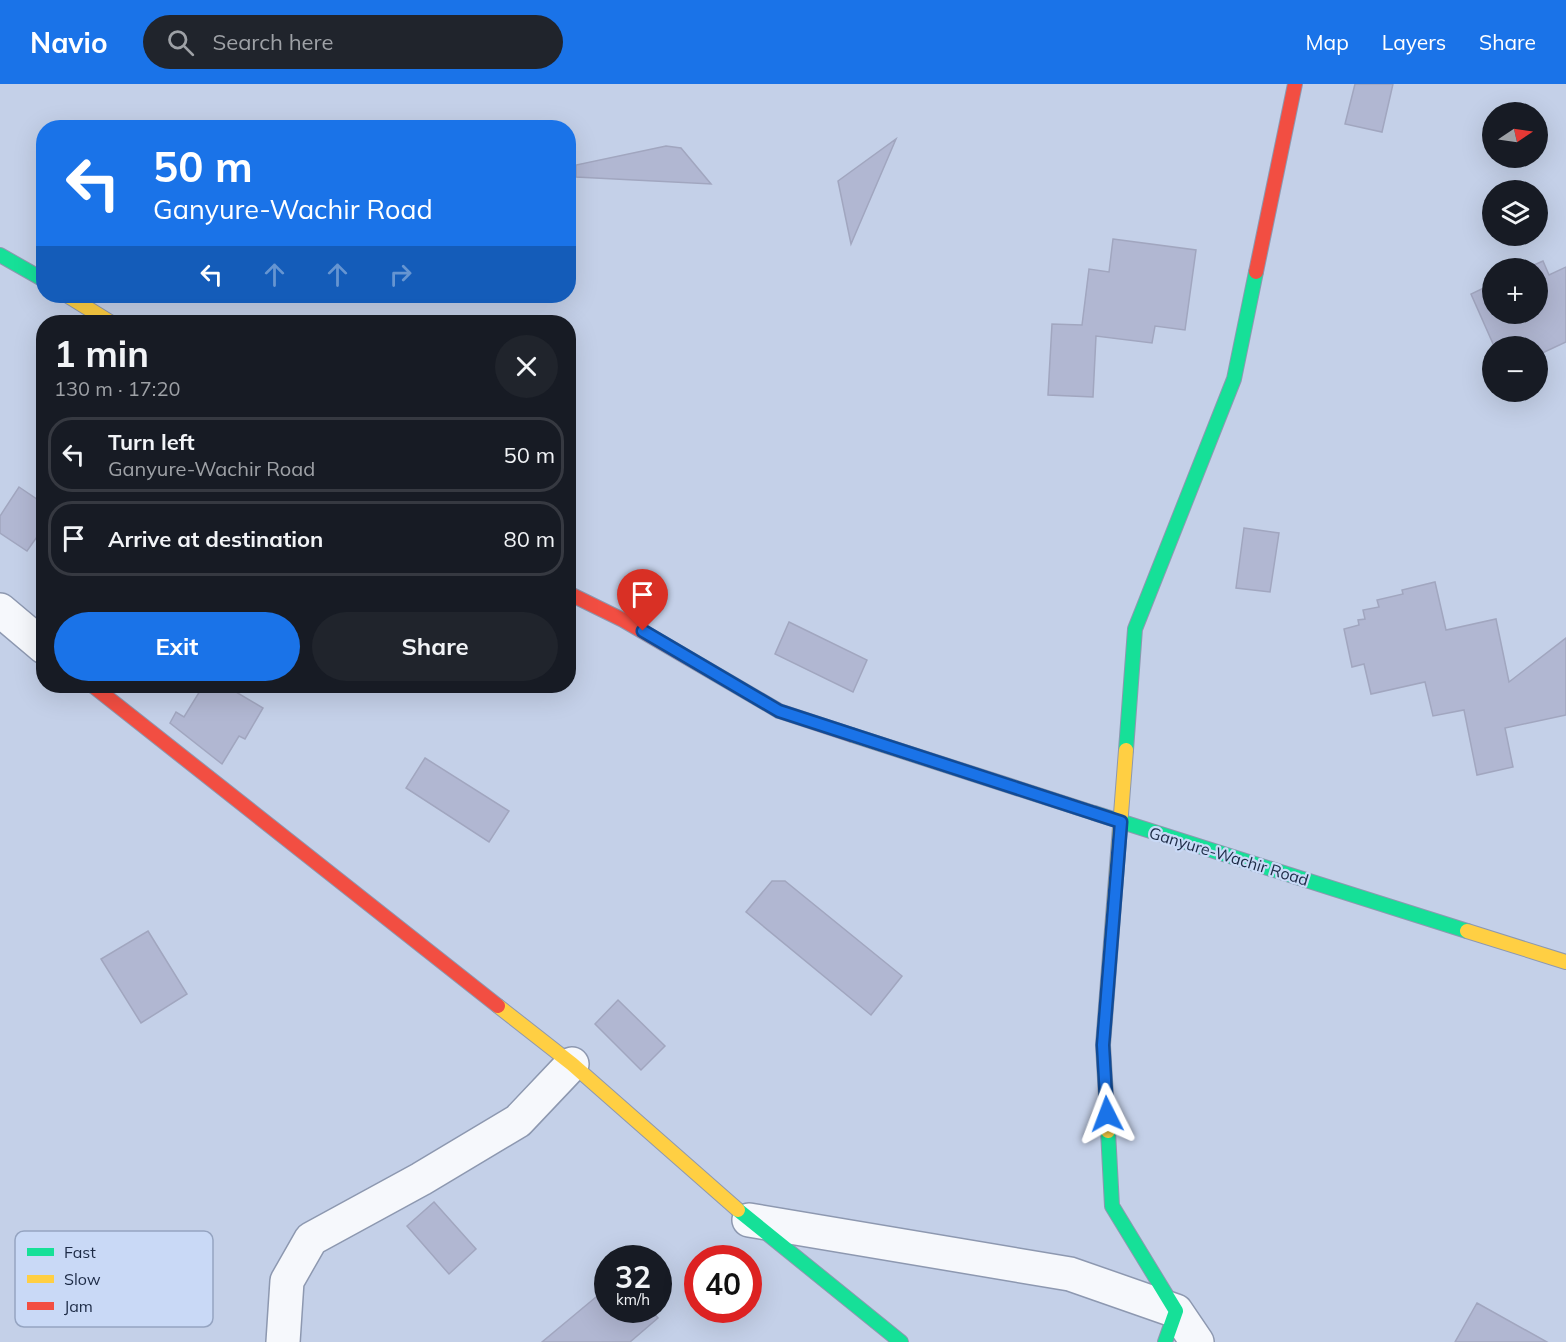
<!DOCTYPE html>
<meta charset="utf-8">
<style>
body{margin:0;font-family:Mulish,sans-serif;background:#20242c;color:#f1f3f6;height:100vh;display:flex;flex-direction:column;font-size:22px;white-space:nowrap}
*{box-sizing:border-box;margin:0}
p{font-size:20px;color:#9ea1a6}
.icon{flex:none;width:33px;height:33px;fill:none;stroke:currentColor;stroke-width:2;stroke-linecap:round;stroke-linejoin:round}
.map{position:relative;flex:1;overflow:hidden}
.side{position:absolute;left:36px;top:231px;width:540px;height:378px;display:flex;flex-direction:column;background:#171b24;border-radius:24px;box-shadow:0 6px 24px #0002}
.side>*{flex:none}
.hud{position:absolute;left:36px;top:36px;width:540px;height:183px;border-radius:24px;box-shadow:0 6px 24px #0002;background:#1a73e8;color:#fff;overflow:hidden}
.needle{width:39px;rotate:77deg}
.tools{position:absolute;left:1482px;top:18px;display:grid;gap:12px}
.tools a{display:grid;place-items:center;width:66px;height:66px;border-radius:50%;background:#171b24;box-shadow:0 6px 24px #0002;font-size:30px}
.speed{position:absolute;left:594px;top:1161px;display:flex;gap:12px;font-size:30px;font-weight:700;text-align:center}
.speed>*{display:grid;place-content:center;width:78px;height:78px;border-radius:50%;background:#171b24;box-shadow:0 6px 24px #0002;line-height:1}
.speed small{font-size:15px;font-weight:400}
.speed .limit{border:9px solid #d22;background:#fff;color:#111}
.pin{position:absolute;display:grid;place-items:center;width:51px;height:51px;color:#fff;margin:-62px -26px;border-radius:50% 50% 50% 0;rotate:-45deg;box-shadow:0 0 6px #0007}
.pin .icon{rotate:45deg}
.me{position:absolute;width:66px;margin:-33px;rotate:357deg;stroke-linejoin:round;filter:drop-shadow(0 0 4px #0008)}
.turn{display:flex;align-items:center;gap:21px;height:126px;padding:0 18px;font-size:27px}
.turn .icon{width:78px;height:78px;stroke-width:2.5}
.turn b{display:block;font-size:42px;line-height:51px}
.lanes{display:flex;align-items:center;height:57px;padding:0 18px;background:#0003;justify-content:center;gap:30px;direction:ltr}
.lanes .off{opacity:.35}
.round{display:grid;place-items:center;flex:none;width:63px;height:63px;border-radius:32px;background:#20242c}
.head{display:flex;align-items:center;justify-content:space-between;height:102px;padding:0 18px}
h1{font-size:36px;font-weight:700;line-height:45px}
.action{display:flex;gap:12px;margin-top:auto;padding:12px 18px}
.action a{flex:1;height:69px;border-radius:36px;background:#1a73e8;color:#fff;font-size:24px;font-weight:700;line-height:69px;text-align:center}
.action a+a{background:#20242c;color:#f1f3f6}
ul{padding:0;list-style:none}
li{display:flex;align-items:center;gap:18px;height:75px;margin:0 12px 9px;padding:0 6px;border:3px solid #363941;border-radius:24px}
li div{flex:1}
li b{display:block;font-size:22px}
li em{font-style:normal}
header{display:flex;align-items:center;gap:36px;box-sizing:border-box;height:84px;padding:0 30px;background:#1a73e8;color:#fff}
header strong{font-size:28px}
nav{display:flex;gap:33px;margin-inline-start:auto;font-size:21px}
.search{width:420px;height:54px;background:#20242c;display:flex;align-items:center;gap:15px;box-sizing:border-box;padding:0 21px;border-radius:33px;color:#9ea1a6;font-size:22px}
.map>svg:first-child{display:block}
.building{fill:#b1b7d2;stroke:#a1a6bf;stroke-width:1.5}
.lines{fill:none;stroke-linecap:round;stroke-linejoin:round}
.street-casing{stroke:#8d98b0;stroke-width:36}
.fast-casing{stroke:#8d98b0;stroke-width:16}
.slow-casing{stroke:#8d98b0;stroke-width:16}
.jam-casing{stroke:#8d98b0;stroke-width:16}
.street{stroke:#f6f8fc;stroke-width:33}
.fast{stroke:#16e098;stroke-width:14}
.slow{stroke:#ffcf43;stroke-width:14}
.jam{stroke:#f24e42;stroke-width:14}
.route-casing{stroke:#114b97;stroke-width:15}
.route{stroke:#1a73e8;stroke-width:10}
.labels{text-anchor:middle;stroke-width:4.5;stroke-linejoin:round;paint-order:stroke}
.street-label{font-size:16px;fill:#1c2a45;stroke:#c9d9f6}
.key{fill:#c9d9f6;stroke:#95a4c1;stroke-width:1.5}
.key-label{font-size:16px;fill:#1c2a45}
</style>
<header>
<strong>Navio</strong>
<div class="search"><svg class="icon" aria-label="search" viewBox="0 0 24 24"><circle cx="10" cy="10" r="6"/><path d="M15 15l6 6"/></svg>Search here</div>
<nav><a>Map</a><a>Layers</a><a>Share</a></nav>
</header>
<div class="map">
<svg width="1566" height="1258" viewBox="0 0 1566 1258">
<rect width="100%" height="100%" fill="#c4d0e8"/>
<!-- building -->
<path class="building" d="M 1355,0 L 1393,0 L 1382,48 L 1345,40 Z
M 896,55 L 851,160 L 838,97 Z
M 666,62 L 681,64 L 711,100 L 576,93 L 576,81 Z
M 1113,155 L 1196,166 L 1185,246 L 1155,242 L 1152,259 L 1096,252 L 1093,313 L 1048,311 L 1052,240 L 1082,241 L 1089,185 L 1109,188 Z
M 1543,177 L 1549,191 L 1566,183 L 1566,258 L 1538,271 L 1538,262 L 1494,262 L 1471,210 L 1492,200 L 1492,230 L 1538,230 L 1538,184 L 1527,184 Z
M 19,403 L 44,420 L 44,443 L 27,467 L 0,449 L 0,432 Z
M 1244,444 L 1279,449 L 1270,508 L 1236,504 Z
M 1435,498 L 1446,546 L 1496,535 L 1509,598 L 1566,554 L 1566,631 L 1505,644 L 1513,683 L 1477,691 L 1464,626 L 1433,632 L 1425,598 L 1371,610 L 1364,580 L 1352,583 L 1344,545 L 1359,541 L 1358,536 L 1365,535 L 1363,526 L 1379,523 L 1377,516 L 1403,510 L 1402,506 Z
M 789,538 L 867,576 L 853,608 L 775,570 Z
M 203,602 L 226,602 L 263,624 L 245,655 L 239,652 L 222,680 L 170,639 L 176,628 L 184,633 Z
M 425,674 L 509,727 L 489,758 L 406,704 Z
M 772,797 L 785,797 L 902,892 L 871,931 L 746,828 Z
M 148,847 L 187,910 L 141,939 L 101,875 Z
M 618,916 L 665,962 L 641,986 L 595,940 Z
M 434,1118 L 476,1165 L 449,1190 L 407,1142 Z
M 608,1203 L 608,1226 L 651,1226 L 658,1234 L 630,1258 L 542,1258 Z
M 1477,1219 L 1547,1258 L 1455,1258 Z"/>
<g class="lines">
<defs>
<path id="street" d="M 0,526 L 44,563
M 749,1136 L 1070,1190 L 1176,1227 L 1197,1258
M 283,1258 L 287,1197 L 311,1155 L 421,1095 L 518,1037 L 572,980"/>
<path id="fast" d="M 0,171 L 44,196
M 1126,666 L 1135,545 L 1234,295 L 1256,188
M 1094,729 L 1467,847
M 1108,1047 L 1112,1122 L 1176,1227 L 1165,1258
M 738,1126 L 901,1258"/>
<path id="slow" d="M 68,212 L 110,238
M 852,651 L 1094,729
M 1467,847 L 1566,878
M 498,922 L 572,980 L 738,1126
M 1108,1047 L 1103,961 L 1126,666"/>
<path id="jam" d="M 1256,188 L 1295,0
M 568,509 L 623,536 L 779,627 L 852,651
M 93,602 L 498,922"/>
</defs>
<!-- street casing -->
<use href="#street" class="street-casing"/>
<!-- fast casing -->
<use href="#fast" class="fast-casing"/>
<!-- slow casing -->
<use href="#slow" class="slow-casing"/>
<!-- jam casing -->
<use href="#jam" class="jam-casing"/>
<!-- street -->
<use href="#street" class="street"/>
<!-- fast -->
<use href="#fast" class="fast"/>
<!-- slow -->
<use href="#slow" class="slow"/>
<!-- jam -->
<use href="#jam" class="jam"/>
</g>
<g class="lines">
<defs>
<path id="route" d="M 643,547 L 779,627 L 1121,738 L 1103,961 L 1107,1030"/>
</defs>
<!-- route casing -->
<use href="#route" class="route-casing"/>
<!-- route -->
<use href="#route" class="route"/>
</g>
<g class="labels">
<!-- street labels -->
<g class="street-label">
<text transform="translate(1229 772) rotate(17)" y="6">Ganyure-Wachir Road</text>
</g>
</g>
<!-- legend -->
<rect x="15" y="1147" width="198" height="96" rx="9" class="key"/>
<rect x="27" y="1164" width="27" height="8" fill="#16e098"/>
<rect x="27" y="1191" width="27" height="8" fill="#ffcf43"/>
<rect x="27" y="1218" width="27" height="8" fill="#f24e42"/>
<g class="key-label">
<text x="64" y="1174">Fast</text>
<text x="64" y="1201">Slow</text>
<text x="64" y="1228">Jam</text>
</g>
</svg>
<div class="tools">
<a><svg class="needle" viewBox="-14 -14 28 28"><path d="M0-13l5 13h-10z" fill="#e53935"/><path d="M0 13l5-13h-10z" fill="#9ea1a6"/></svg></a>
<a><svg class="icon" aria-label="layers" viewBox="0 0 24 24"><path d="M12 4l9 5-9 5-9-5zM3 14l9 5 9-5"/></svg></a>
<a>+</a>
<a>−</a>
</div>
<div class="speed"><div>32<small>km/h</small></div><div class="limit">40</div></div>
<div class="pin" style="left:643px;top:547px;background:#d93025"><svg class="icon" aria-label="arrive" viewBox="0 0 24 24"><path d="M6 21V4h12l-3 4 3 4H6"/></svg></div>
<svg class="me" style="left:1107px;top:1030px" viewBox="-20 -20 40 40"><path d="M0-17L14 15 0 8-14 15z" fill="#1a73e8" stroke="#fff" stroke-width="4"/></svg>
<div class="hud">
<div class="turn"><svg class="icon" aria-label="left" viewBox="0 0 24 24"><path d="M17 20v-9H6M10 6l-5 5 5 5"/></svg><div><b>50 m</b>Ganyure-Wachir Road</div></div>
<div class="lanes"><svg class="icon" aria-label="left" viewBox="0 0 24 24"><path d="M17 20v-9H6M10 6l-5 5 5 5"/></svg><svg class="icon off" aria-label="ahead" viewBox="0 0 24 24"><path d="M12 20V5M6 11l6-6 6 6"/></svg><svg class="icon off" aria-label="ahead" viewBox="0 0 24 24"><path d="M12 20V5M6 11l6-6 6 6"/></svg><svg class="icon off" aria-label="right" viewBox="0 0 24 24"><path d="M7 20v-9h11M14 6l5 5-5 5"/></svg></div>
</div>
<section class="side">
<div class="head"><div><h1>1 min</h1><p>130 m · 17:20</p></div><a class="round"><svg class="icon" aria-label="close" viewBox="0 0 24 24"><path d="M6 6l12 12M18 6L6 18"/></svg></a></div>
<ul>
<li><svg class="icon" aria-label="left" viewBox="0 0 24 24"><path d="M17 20v-9H6M10 6l-5 5 5 5"/></svg><div><b>Turn left</b><p>Ganyure-Wachir Road</p></div><em>50 m</em></li>
<li><svg class="icon" aria-label="arrive" viewBox="0 0 24 24"><path d="M6 21V4h12l-3 4 3 4H6"/></svg><div><b>Arrive at destination</b></div><em>80 m</em></li>
</ul>
<div class="action"><a>Exit</a><a>Share</a></div>
</section>
</div>
